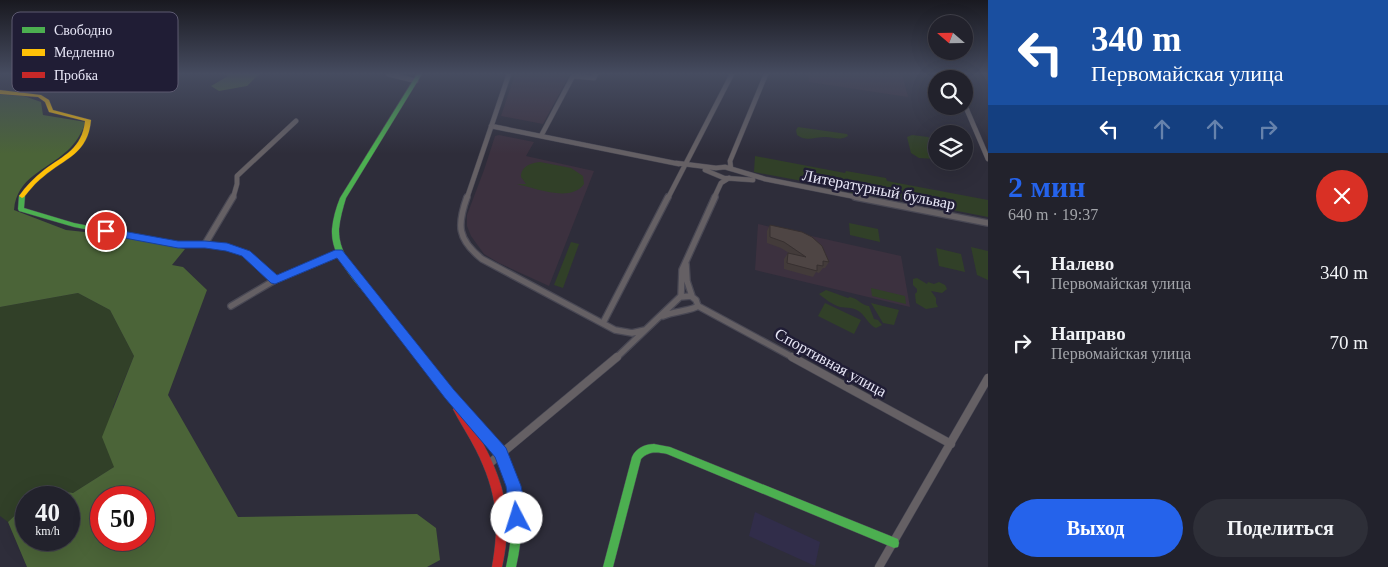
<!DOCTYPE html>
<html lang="ru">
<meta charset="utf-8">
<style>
body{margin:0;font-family:Georgia,serif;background:#2e2f38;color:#f1f3f6;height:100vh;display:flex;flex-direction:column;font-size:19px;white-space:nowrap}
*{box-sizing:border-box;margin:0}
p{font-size:16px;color:#a2a4a9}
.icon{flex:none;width:28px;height:28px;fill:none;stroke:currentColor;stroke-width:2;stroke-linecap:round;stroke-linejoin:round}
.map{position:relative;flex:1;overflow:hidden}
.drawer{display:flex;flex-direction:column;background:#22222c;width:400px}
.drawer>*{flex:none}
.hud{background:#1a4fa0;color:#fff;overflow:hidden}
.needle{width:32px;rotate:290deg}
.controls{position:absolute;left:928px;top:15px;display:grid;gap:10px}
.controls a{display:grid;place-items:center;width:45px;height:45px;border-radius:50%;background:#22222c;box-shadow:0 5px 20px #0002,0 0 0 1px #3f3f48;font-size:25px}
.speed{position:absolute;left:15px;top:486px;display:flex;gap:10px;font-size:25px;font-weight:700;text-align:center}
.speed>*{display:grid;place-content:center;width:65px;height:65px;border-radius:50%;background:#22222c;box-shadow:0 5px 20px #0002,0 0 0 1px #3f3f48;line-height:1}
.speed small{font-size:12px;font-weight:400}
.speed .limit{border:8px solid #d22;background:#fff;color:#111}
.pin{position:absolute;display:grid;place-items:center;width:42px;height:42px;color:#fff;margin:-21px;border:2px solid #fff;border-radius:50%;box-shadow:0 1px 5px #0007}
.me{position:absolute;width:55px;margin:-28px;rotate:355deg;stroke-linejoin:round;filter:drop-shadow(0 0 4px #0008)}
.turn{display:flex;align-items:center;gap:18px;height:105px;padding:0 20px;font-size:22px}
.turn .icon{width:65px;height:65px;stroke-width:2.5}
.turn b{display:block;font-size:35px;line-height:42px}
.lanes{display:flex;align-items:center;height:48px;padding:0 20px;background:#0003;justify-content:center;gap:25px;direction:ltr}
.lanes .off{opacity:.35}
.round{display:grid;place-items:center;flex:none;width:52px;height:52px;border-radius:26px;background:#2e2f38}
.head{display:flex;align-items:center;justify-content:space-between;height:85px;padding:0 20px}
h1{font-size:30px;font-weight:700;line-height:38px;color:#2563eb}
.primary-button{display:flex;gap:10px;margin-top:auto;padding:10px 20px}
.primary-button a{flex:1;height:58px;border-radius:30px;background:#2563eb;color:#fff;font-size:20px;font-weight:700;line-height:58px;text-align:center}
.primary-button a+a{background:#2e2f38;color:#f1f3f6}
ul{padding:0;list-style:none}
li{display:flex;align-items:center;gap:15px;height:70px;padding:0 20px}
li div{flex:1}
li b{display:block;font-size:19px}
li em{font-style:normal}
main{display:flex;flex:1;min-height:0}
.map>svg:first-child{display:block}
.built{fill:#312d4a}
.education{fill:#3c313f}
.green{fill:#314028}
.forest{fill:#4b6438;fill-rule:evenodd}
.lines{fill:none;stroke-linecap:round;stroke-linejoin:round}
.street-far2-casing{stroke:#494854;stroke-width:5.5}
.street-far1-casing{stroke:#494854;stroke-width:8}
.street-casing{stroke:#494854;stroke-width:9}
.fast-casing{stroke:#494854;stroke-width:1}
.slow-casing{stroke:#494854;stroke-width:1}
.jam-casing{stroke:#494854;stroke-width:1}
.street-far2{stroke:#656064;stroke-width:4.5}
.street-far1{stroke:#656064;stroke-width:5.5}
.street{stroke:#656064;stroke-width:8}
.fast{fill:#4caf50;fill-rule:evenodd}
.slow{fill:#ffc107;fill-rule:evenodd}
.jam{fill:#c62828;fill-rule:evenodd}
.wall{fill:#433b3a}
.building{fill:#4e4544;stroke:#373030}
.route{fill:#2563eb;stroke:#184099}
.labels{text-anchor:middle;stroke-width:5;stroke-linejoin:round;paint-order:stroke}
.street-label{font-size:16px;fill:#e9e8f8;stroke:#201d35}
.key{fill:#201d35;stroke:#5c5a70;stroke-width:1}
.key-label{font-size:14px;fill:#e9e8f8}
</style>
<main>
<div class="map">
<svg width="988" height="567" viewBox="0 0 988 567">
<rect width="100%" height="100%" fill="#2e2d3a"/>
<!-- built -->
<path class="built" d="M 755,512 L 820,542 L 815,566 L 749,536 Z"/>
<!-- education -->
<path class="education" d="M 515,74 L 570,74 L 543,124 L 501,116 Z
M 808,74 L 902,74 L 908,97 L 809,82 Z
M 499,135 L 534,142 L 526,156 L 594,171 L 549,286 L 499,263 L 484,254 L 471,236 L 467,226 L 467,215 L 484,170 L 495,136 Z
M 758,224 L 901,256 L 910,307 L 755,270 Z"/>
<!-- green -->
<path class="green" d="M 798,127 L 847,134 L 848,136 C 839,141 834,137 825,137 C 815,137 806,142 797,135 L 796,130 Z
M 912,135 L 928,137 L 935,141 L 936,159 L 919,158 L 911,153 L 907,137 Z
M 755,156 L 845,173 L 846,171 L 886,178 L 887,181 L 988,200 L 988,217 L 891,198 L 884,200 L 851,194 L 850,190 L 754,172 Z
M 540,162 L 571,168 L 583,176 L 584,184 C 571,203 535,188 517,184 L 526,184 L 521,177 C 521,166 531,163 540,162 Z
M 849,223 L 878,229 L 880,242 L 850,235 Z
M 571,242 L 579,244 L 563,288 L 554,285 Z
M 971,247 L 988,251 L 988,280 L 977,275 Z
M 936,248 L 961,254 L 965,272 L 939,266 Z
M 917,278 L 927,284 L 928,282 L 934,284 L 939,282 L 945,285 L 947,289 L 942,293 L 931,291 L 936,298 L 936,303 L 938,307 L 926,309 L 916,303 L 915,294 L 917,292 L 917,289 L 913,285 L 913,279 Z
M 871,288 L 905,296 L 906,304 L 872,296 Z
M 826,290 L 848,298 L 850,297 C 859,299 861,305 869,306 L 874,319 L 878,320 L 882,325 L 876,328 C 869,325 866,317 860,312 C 854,307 847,308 840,307 C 833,305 825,299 819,294 Z
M 78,293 L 110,310 L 134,356 L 113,407 L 114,467 L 73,493 L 43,488 L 34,497 L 26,498 L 26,505 L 8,522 L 0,516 L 0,307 Z
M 825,303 L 861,320 L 854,334 L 818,316 Z
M 871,303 L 899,310 L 894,325 L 883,323 Z"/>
<!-- forest -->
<path class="forest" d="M 224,74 L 259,74 L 247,86 L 219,91 L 211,86 L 228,76 Z
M 0,93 L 24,96 L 41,102 L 43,115 L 86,122 C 81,134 76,143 67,151 C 45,171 17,177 14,210 L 66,230 L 122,236 L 185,249 L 172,265 L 183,267 L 207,290 L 168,395 L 238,517 L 417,514 L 436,528 L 440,560 L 427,567 L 27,567 L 8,522 L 26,505 L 26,540 L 69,540 L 69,498 L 34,497 L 43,488 L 73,493 L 114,467 L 102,437 L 134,356 L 110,310 L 78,293 L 0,307 ZM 101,498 L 144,498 L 144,540 L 101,540 Z"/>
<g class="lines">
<defs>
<path id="street-far2" d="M 388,74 L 416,81
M 952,74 L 954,79
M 964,103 L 988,159
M 491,126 L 679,164
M 541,136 L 573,76 L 594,78 L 596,74
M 676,163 L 716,168 L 725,167 L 765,179 L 861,198
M 731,169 L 730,161 L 766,74
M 705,170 L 724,178 L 753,180
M 233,198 L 237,184 L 237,176 L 296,121
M 467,198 L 509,74
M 668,198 L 732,74
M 714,198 L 721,183 L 729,178"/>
<path id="street-far1" d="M 467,197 C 457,225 457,239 482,259 L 615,330 L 632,333 L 645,330
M 855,197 L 988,223
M 205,244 L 233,197
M 686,264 L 687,281 L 692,296
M 681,296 L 682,270 L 715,197
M 231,306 L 275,280 L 339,253
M 698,306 L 794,358
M 663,316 C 674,311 691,311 698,306
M 603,323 L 668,197
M 616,358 L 680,297 L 691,296 L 696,300 L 698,306"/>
<path id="street" d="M 792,357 L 951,444
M 490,463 L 617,357
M 879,567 L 988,378"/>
<path id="fast" d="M 417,74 L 422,74 L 346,198 C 343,208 340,218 339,229 C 338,258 364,281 381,302 L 382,304 L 381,306 L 375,306 C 358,284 330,259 332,229 C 333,218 336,208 340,198 Z
M 22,194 L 25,196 L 24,208 L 74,223 L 178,243 L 205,242 L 227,245 L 249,251 L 279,280 L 275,283 L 272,282 L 243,255 L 227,249 L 205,246 L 178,247 L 74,227 L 19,211 L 18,209 L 19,196 Z
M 494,438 C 500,440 504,450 507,456 C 524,494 525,527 516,567 L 506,567 C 513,535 515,501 503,470 C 500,460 494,452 489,442 L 491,439 Z
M 654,444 L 670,447 L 898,539 L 899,543 L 898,547 L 894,548 L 667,454 C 656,452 649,451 641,459 L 613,567 L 603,567 L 632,457 C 636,448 645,444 654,444 Z"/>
<path id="slow" d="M 0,90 L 41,95 L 49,100 L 53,110 L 91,120 C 88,154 65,158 43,177 C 35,183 30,190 24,197 L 22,198 L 19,196 C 26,186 34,178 44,170 C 64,155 82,149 85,121 L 49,112 L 45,102 L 38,97 L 0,94 Z"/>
<path id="jam" d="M 378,301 L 381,302 L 439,374 L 497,439 L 499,442 L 497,445 L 494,446 L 491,445 L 472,424 C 490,454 507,488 507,525 C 507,539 505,553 502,567 L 492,567 C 500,522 497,492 476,450 C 469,436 460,423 453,409 L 456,406 L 433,380 L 375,306 L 374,304 L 375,302 Z"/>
</defs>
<!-- street-far2 casing -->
<use href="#street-far2" class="street-far2-casing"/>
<!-- street-far1 casing -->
<use href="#street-far1" class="street-far1-casing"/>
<!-- street casing -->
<use href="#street" class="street-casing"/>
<!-- fast casing -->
<use href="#fast" class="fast-casing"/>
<!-- slow casing -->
<use href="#slow" class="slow-casing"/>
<!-- jam casing -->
<use href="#jam" class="jam-casing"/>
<!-- street-far2 -->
<use href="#street-far2" class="street-far2"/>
<!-- street-far1 -->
<use href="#street-far1" class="street-far1"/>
<!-- street -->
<use href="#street" class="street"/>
<!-- fast -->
<use href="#fast" class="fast"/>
<!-- slow -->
<use href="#slow" class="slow"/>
<!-- jam -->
<use href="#jam" class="jam"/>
</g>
<!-- wall -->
<path class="wall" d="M 770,225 L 829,262 L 825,268 L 823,268 L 819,273 L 816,272 L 813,277 L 784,269 L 784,259 L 788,253 L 789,253 L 781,248 L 767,243 L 767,231 Z"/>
<!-- building -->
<path class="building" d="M 770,225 L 802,232 L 812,237 L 822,246 L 829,262 L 823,261 L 823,266 L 817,265 L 817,271 L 787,263 L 788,253 L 806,257 L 784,242 L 770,237 Z"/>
<!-- sky -->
<linearGradient id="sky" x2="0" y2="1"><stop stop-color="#191920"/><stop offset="0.48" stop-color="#464c60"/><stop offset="1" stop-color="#464c60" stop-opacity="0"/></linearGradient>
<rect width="988" height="154" fill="url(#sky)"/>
<!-- route -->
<path class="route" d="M 106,228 L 178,241 L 205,241 L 227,243 L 250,251 L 277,275 L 335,250 L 342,250 L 454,390 L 506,448 L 521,486 L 525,506 L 522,524 L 517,526 L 511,524 L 506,486 L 495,457 L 445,398 L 337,258 L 275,284 L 271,283 L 242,256 L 226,251 L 205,248 L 178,248 L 103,234 L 101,231 L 103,229 Z"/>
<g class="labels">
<!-- street labels -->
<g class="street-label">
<text transform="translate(879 189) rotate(11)" y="6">Литературный бульвар</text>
<text transform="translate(831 362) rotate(29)" y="6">Спортивная улица</text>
</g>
</g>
<!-- legend -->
<rect x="12" y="12" width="166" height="80" rx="8" class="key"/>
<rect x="22" y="27" width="23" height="6" fill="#4caf50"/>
<rect x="22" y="49" width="23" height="7" fill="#ffc107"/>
<rect x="22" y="72" width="23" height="6" fill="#c62828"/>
<g class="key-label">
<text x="54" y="35">Свободно</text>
<text x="54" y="57">Медленно</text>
<text x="54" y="80">Пробка</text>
</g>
</svg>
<div class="controls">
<a><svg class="needle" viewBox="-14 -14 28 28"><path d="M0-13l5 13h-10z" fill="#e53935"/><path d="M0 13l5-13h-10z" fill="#a2a4a9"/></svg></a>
<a><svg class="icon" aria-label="search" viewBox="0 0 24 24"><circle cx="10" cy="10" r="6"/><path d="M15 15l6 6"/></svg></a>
<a><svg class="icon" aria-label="layers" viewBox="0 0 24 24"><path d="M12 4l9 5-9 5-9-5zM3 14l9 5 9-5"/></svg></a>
</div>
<div class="speed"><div>40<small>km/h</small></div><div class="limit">50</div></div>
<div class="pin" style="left:106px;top:231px;background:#d93025"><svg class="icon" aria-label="arrive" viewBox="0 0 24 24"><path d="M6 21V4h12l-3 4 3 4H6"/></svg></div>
<svg class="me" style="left:517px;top:518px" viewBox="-20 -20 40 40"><circle r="19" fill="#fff"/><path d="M0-13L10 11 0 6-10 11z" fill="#2563eb"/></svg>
</div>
<section class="drawer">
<div class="hud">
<div class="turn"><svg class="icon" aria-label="left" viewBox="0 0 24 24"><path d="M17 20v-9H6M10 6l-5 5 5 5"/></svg><div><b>340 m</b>Первомайская улица</div></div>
<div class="lanes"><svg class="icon" aria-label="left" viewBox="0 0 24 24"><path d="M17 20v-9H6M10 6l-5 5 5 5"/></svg><svg class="icon off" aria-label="ahead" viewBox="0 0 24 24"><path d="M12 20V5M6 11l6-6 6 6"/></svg><svg class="icon off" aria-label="ahead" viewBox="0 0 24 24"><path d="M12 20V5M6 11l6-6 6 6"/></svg><svg class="icon off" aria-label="right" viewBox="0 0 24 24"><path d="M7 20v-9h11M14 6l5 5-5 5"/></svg></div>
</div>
<div class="head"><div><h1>2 мин</h1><p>640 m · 19:37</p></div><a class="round" style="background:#d93025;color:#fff"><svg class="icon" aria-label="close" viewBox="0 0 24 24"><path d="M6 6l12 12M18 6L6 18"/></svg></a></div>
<ul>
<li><svg class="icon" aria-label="left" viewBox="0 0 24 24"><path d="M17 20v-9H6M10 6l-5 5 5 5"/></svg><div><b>Налево</b><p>Первомайская улица</p></div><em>340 m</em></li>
<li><svg class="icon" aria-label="right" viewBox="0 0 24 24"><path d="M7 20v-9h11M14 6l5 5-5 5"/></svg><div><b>Направо</b><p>Первомайская улица</p></div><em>70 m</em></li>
</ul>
<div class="primary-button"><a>Выход</a><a>Поделиться</a></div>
</section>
</main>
